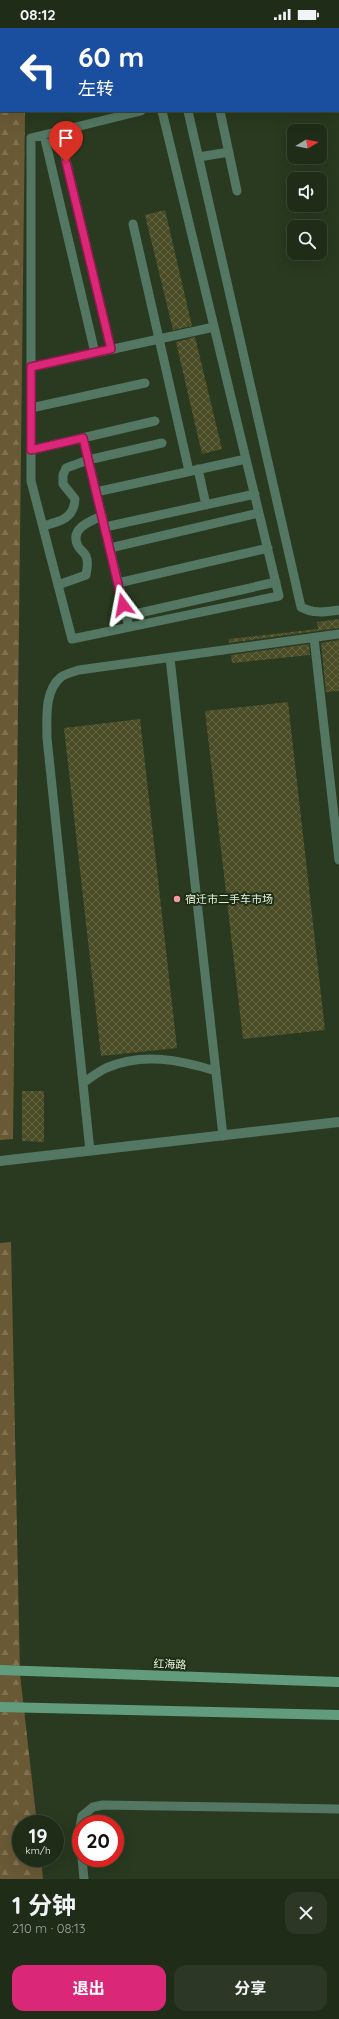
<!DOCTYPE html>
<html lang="zh">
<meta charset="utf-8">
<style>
body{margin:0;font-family:Quicksand,"Noto Sans SC",sans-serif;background:#2c3825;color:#f1f3f6;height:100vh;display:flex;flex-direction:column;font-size:15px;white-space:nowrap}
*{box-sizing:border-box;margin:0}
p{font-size:13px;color:#a1a7a2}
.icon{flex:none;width:22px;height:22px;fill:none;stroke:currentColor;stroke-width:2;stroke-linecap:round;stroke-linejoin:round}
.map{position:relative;height:1851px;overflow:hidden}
.side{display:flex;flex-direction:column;background:#1f2c18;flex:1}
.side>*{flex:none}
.guide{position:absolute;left:0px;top:0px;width:339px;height:84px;box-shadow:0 4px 16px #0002,0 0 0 1px #3c4837;background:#1a4fa0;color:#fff;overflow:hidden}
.needle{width:26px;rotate:80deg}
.fabs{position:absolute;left:287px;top:96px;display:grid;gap:8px}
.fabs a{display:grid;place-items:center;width:40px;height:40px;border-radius:8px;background:#1f2c18;box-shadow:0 4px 16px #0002,0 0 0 1px #3c4837;font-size:20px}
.speed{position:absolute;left:12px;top:1787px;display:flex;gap:8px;font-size:20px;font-weight:700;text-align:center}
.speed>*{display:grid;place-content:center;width:52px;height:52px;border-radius:50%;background:#1f2c18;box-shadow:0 4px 16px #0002,0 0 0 1px #3c4837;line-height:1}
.speed small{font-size:10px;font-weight:400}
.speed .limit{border:6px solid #d22;background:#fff;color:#111}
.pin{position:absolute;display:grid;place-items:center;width:34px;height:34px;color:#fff;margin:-41px -17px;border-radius:50% 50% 50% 0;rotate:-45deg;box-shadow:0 0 4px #0007}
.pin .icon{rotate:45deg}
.me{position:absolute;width:44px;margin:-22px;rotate:347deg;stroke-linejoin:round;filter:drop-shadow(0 0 3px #0008)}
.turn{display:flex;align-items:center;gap:14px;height:84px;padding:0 12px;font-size:18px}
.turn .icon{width:52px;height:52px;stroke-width:2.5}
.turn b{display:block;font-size:28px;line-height:34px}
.round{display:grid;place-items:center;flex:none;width:42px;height:42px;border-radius:12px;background:#2c3825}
.head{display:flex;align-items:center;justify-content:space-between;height:68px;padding:0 12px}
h1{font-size:24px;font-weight:700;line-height:30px}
.primary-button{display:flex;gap:8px;margin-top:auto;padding:8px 12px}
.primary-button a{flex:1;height:46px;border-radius:12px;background:#db2777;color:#fff;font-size:16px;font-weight:700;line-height:46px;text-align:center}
.primary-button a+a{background:#2c3825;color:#f1f3f6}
.status{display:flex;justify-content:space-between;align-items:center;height:28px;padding:0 20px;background:#1f2c18;direction:ltr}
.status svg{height:11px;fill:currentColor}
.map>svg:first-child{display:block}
.forest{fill:url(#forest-firs)}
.building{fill:url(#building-cross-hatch)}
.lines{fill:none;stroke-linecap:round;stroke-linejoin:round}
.lane{stroke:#537763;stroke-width:9}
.street{stroke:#537763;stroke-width:10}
.secondary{stroke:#619d7c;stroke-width:10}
.route-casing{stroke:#8e194d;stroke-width:10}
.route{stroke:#db2777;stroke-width:7}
.poi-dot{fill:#f49aa5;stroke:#1f2f16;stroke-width:1.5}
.labels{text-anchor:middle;stroke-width:4;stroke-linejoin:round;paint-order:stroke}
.poi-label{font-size:11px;fill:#e7f1e1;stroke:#1f2f16;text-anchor:start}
.street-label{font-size:11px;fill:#e7f1e1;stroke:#1f2f16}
</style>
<div class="status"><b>08:12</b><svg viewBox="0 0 49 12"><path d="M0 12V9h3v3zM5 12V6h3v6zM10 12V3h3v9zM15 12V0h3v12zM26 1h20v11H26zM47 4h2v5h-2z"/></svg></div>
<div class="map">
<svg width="339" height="1851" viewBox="0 0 339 1851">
<defs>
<pattern id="forest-firs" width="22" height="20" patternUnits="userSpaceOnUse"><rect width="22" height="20" fill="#6a5935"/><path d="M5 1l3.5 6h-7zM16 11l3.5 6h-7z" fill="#7f7152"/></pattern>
<pattern id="building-cross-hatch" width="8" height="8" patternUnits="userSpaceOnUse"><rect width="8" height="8" fill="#4a4c26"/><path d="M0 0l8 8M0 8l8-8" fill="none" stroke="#646645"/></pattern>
</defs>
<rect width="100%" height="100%" fill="#293a20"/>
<!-- forest -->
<path class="forest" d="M 232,0 L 304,0 L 227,1 Z
M 0,51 L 1,83 L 25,83 L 13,1111 L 0,1112 Z
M 11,1214 L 20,1646 L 37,1796 L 21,1796 L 21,1830 L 41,1830 L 43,1851 L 0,1851 L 0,1215 Z"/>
<!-- building -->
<path class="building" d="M 165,182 L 192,298 L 173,302 L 145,187 Z
M 195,309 L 222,421 L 202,426 L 176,314 Z
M 339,591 L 339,600 L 229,615 L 229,611 L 318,601 L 317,594 Z
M 339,612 L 339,663 L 326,664 L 321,615 Z
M 309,616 L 310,627 L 232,635 L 231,627 Z
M 288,674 L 325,1002 L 243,1011 L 205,683 Z
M 140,691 L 177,1020 L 101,1028 L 64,700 Z
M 22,1063 L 44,1063 L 44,1114 L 22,1113 Z"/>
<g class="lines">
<!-- lane -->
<path class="lane" d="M 142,0 L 142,1
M 338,12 L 339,12
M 141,83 L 31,110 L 31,453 L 72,611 L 279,568 L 162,83
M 188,83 L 301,579 C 313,586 325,584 339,582
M 220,83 L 237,163
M 59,103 L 111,321
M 44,107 L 95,325
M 199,129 L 229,124
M 133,196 L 189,443
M 31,339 L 214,299
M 31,380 L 145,355
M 83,410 L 129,599
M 31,422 L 155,393
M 198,441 L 206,477
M 96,464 L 246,431
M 43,498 C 59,494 74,491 75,471 L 63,456 L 63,447 L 66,440 L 88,432 L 162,415
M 105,499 L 255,466
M 110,520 L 259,485
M 118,555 L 268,520
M 58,557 L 86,547 C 87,540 89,534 86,528 C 84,524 80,522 78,518 C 69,501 90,493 102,488
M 126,588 L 276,554
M 314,610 L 339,832
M 170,630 L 223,1108
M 83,1055 C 90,1050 98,1044 106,1040 C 143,1024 180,1032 216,1043
M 90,1123 L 47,710 C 47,690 44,663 61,649 C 65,646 73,644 79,642 L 339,606
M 81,1820 L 79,1805 L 82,1788 L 93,1779 L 103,1777 L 339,1781
M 82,1830 L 84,1851"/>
<!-- street -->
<path class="street" d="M 0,1133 L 339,1094"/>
<!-- secondary -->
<path class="secondary" d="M 85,1 L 90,0
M 185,1 L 189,0
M 0,18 L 1,18
M 0,42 L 1,42
M 0,1642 L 339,1654
M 0,1679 L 339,1687"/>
</g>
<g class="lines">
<defs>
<path id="route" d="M 66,134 L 111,321 L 31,339 L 31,422 L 83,410 L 123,577"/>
</defs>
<!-- route casing -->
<use href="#route" class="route-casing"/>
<!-- route -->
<use href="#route" class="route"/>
</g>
<!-- markers -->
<circle class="poi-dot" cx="177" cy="871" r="4"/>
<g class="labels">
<!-- poi labels -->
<g class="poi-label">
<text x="185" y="875">宿迁市二手车市场</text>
</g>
<!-- street labels -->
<g class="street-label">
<text transform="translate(170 1636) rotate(2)" y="4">红海路</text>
</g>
</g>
</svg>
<div class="fabs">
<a><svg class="needle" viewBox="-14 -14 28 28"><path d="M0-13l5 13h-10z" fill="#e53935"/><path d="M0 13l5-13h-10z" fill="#a1a7a2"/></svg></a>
<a><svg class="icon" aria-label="sound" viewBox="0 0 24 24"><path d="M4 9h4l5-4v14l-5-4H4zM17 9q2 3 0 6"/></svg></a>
<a><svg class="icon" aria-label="search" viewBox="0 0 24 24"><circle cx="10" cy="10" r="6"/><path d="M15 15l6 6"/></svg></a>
</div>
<div class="speed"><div>19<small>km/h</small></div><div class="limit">20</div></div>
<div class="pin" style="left:66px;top:134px;background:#d93025"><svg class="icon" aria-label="arrive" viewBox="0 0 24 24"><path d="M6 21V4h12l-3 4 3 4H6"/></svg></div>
<svg class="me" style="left:123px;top:577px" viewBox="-20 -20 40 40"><path d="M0-17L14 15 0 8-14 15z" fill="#db2777" stroke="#fff" stroke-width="4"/></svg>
<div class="guide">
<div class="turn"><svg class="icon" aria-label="left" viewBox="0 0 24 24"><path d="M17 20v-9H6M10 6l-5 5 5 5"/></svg><div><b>60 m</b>左转</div></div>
</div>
</div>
<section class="side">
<div class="head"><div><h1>1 分钟</h1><p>210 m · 08:13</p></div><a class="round"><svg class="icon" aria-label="close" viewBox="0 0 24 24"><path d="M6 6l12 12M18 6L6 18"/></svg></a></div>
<div class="primary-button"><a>退出</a><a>分享</a></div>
</section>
